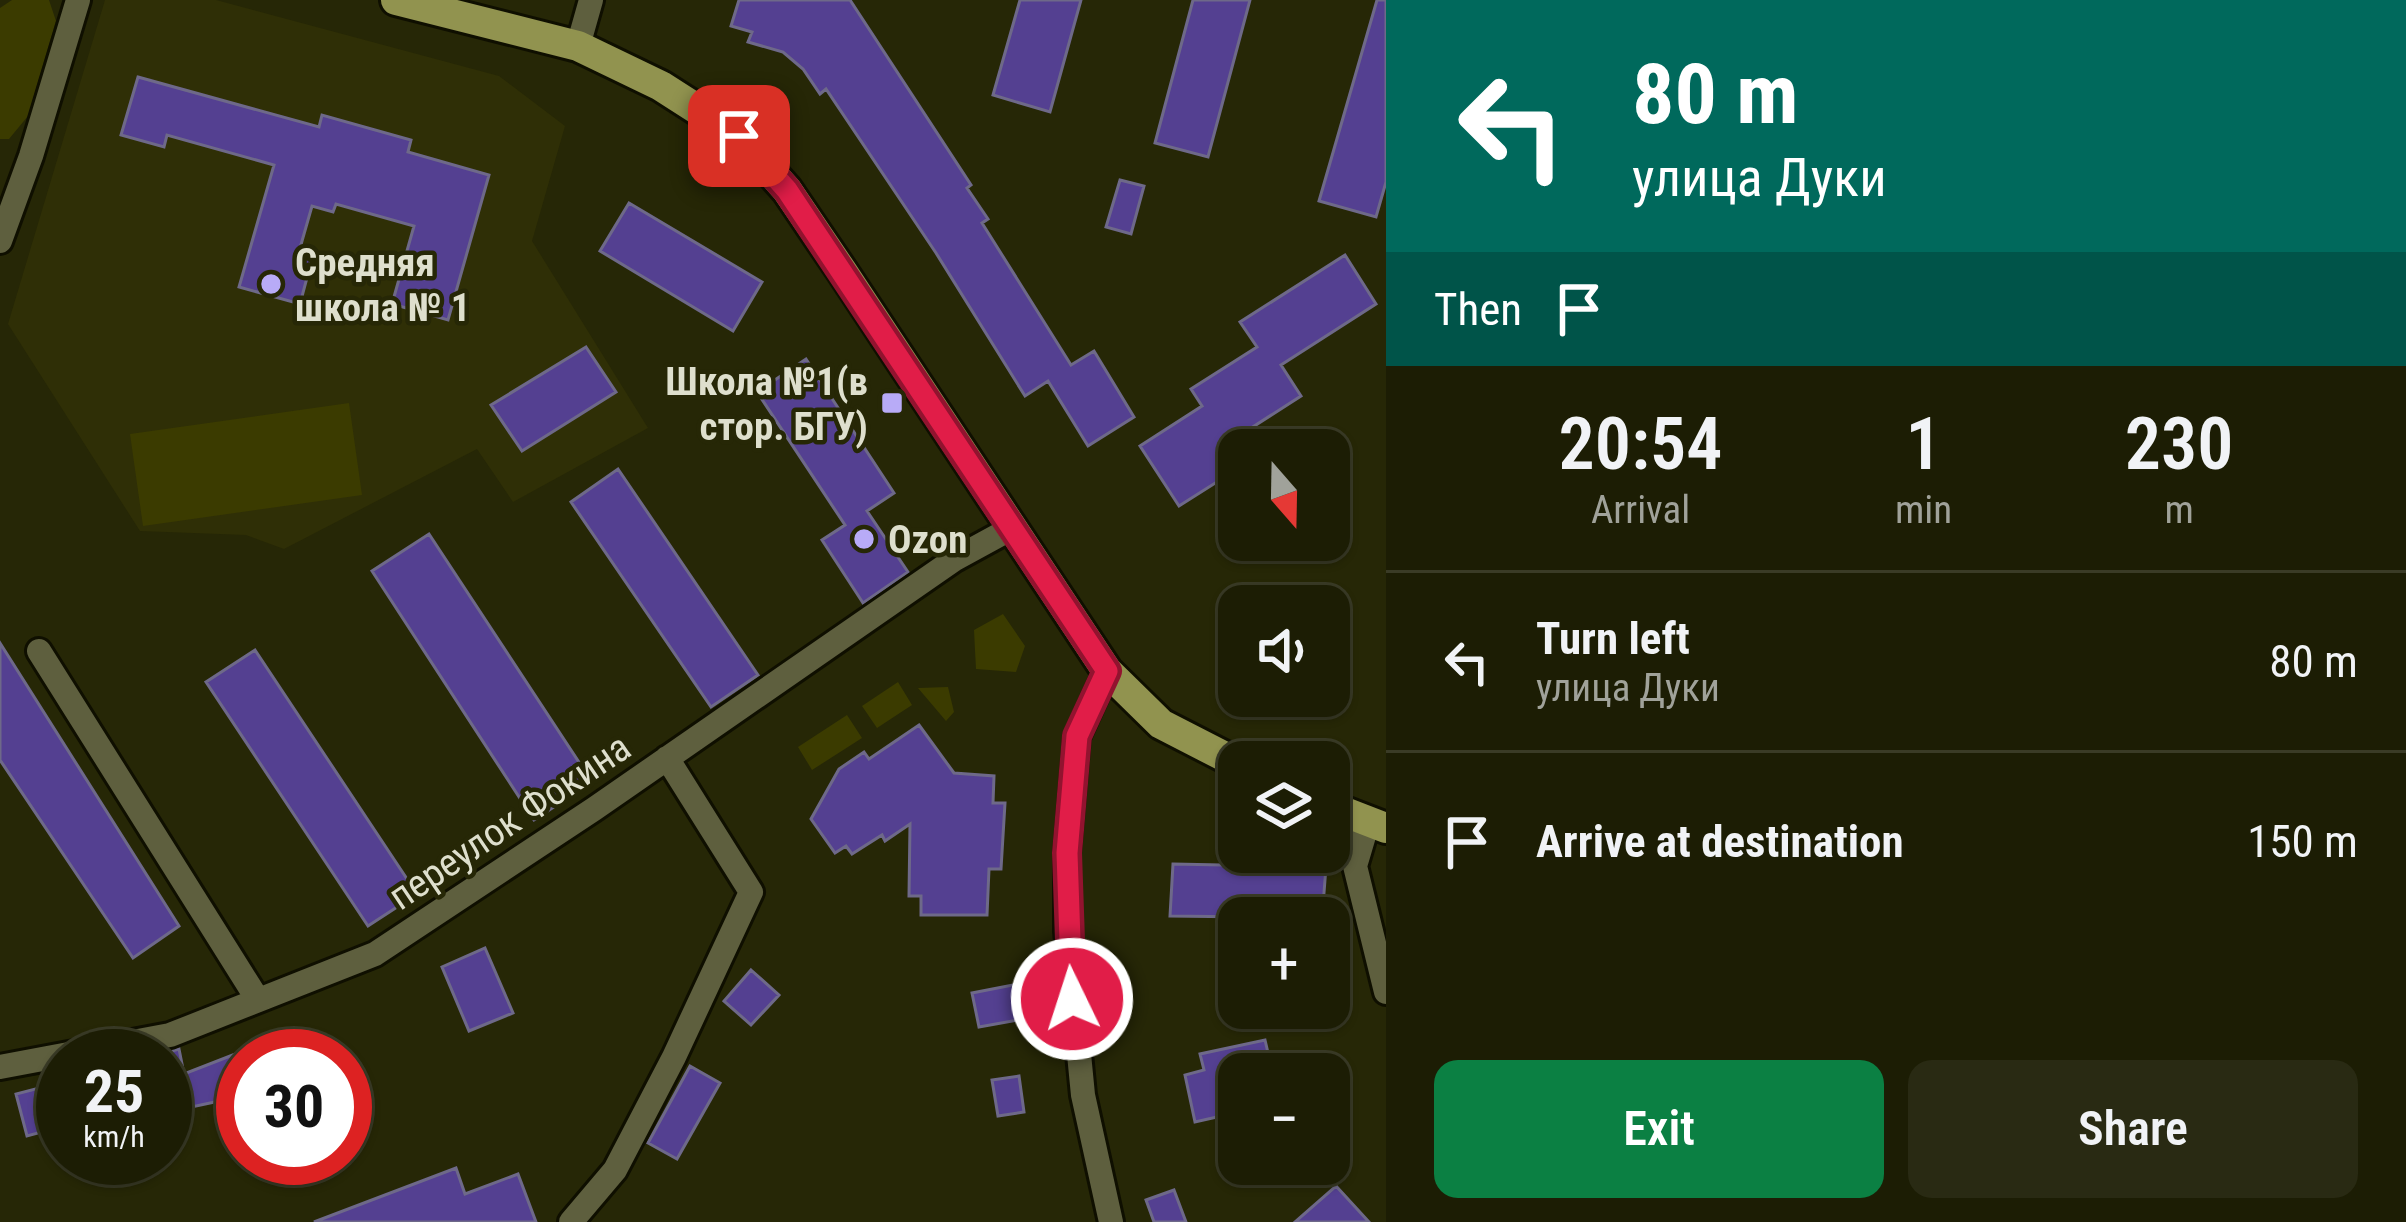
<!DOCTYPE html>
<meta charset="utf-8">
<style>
body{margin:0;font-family:"Roboto Condensed",sans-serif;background:#292a13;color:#f1f3f6;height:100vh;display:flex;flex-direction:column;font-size:45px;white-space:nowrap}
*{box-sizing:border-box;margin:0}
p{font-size:39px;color:#a0a29a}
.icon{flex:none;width:66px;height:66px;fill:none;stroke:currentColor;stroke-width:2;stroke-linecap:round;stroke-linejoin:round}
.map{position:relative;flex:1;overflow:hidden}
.panel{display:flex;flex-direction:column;background:#1c1d04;width:1020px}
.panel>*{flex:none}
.top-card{background:#00695c;color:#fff;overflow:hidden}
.needle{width:78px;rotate:160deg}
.buttons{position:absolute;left:1218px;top:429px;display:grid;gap:24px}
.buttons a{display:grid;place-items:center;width:132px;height:132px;border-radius:24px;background:#1c1d04;box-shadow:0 3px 9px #0004,0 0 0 3px #3a3b26;font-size:60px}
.speed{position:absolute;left:36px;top:1029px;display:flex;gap:24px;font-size:60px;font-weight:700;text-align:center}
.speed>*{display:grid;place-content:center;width:156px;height:156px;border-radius:50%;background:#1c1d04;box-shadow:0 3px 9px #0004,0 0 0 3px #3a3b26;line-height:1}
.speed small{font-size:30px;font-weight:400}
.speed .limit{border:18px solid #d22;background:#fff;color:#111}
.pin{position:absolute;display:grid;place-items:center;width:102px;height:102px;color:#fff;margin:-51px;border-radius:24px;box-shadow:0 6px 18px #0006}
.me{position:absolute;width:132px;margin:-66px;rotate:356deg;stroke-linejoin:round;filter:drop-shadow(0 0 9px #0008)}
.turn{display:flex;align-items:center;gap:42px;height:252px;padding:0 48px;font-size:54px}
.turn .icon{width:156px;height:156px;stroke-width:2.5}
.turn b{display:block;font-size:84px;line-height:102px}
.then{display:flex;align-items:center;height:114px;padding:0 48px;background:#0003;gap:24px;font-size:45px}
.eta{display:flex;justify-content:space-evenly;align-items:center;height:204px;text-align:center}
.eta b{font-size:72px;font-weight:600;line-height:84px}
.button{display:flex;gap:24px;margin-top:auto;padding:24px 48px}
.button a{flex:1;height:138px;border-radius:24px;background:#0b8043;color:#fff;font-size:48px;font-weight:600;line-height:138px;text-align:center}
.button a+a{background:#292a13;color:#f1f3f6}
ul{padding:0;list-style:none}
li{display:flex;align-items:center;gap:36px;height:180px;padding:0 48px;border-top:3px solid #3a3b26}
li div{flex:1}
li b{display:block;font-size:45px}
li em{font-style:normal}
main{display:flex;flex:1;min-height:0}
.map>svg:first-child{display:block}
.built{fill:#2f2f06}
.grass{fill:#3b3b00}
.building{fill:#544091;stroke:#6e6989;stroke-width:3}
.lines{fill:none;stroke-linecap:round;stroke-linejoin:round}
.street-casing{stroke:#0f0f00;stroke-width:30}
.primary-casing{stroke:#0f0f00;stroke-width:36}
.street{stroke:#5e5f3e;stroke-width:24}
.primary{stroke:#91934f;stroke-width:30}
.route-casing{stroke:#92132f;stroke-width:30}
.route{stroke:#e11d48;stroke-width:21}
.poi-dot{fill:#b8abf7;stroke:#262706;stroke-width:4.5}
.labels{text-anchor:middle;stroke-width:9;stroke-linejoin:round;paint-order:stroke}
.poi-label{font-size:39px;font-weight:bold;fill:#dedfcd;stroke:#262706;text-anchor:start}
.street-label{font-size:39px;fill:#dedfcd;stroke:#262706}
</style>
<main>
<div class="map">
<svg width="1386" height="1222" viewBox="0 0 1386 1222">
<rect width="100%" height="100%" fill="#262706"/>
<!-- built -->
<path class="built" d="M 105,0 L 216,0 L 499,76 L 565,126 L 532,241 L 648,428 L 513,502 L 477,449 L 284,549 L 246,535 L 140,531 L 8,324 Z"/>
<!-- grass -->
<path class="grass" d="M 12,0 L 49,0 L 56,21 L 28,116 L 9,139 L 0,139 L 0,8 Z
M 349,403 L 362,495 L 143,526 L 130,434 Z
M 1003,614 L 1025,646 L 1016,672 L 976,669 L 974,630 Z
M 898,682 L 912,705 L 877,728 L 862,706 Z
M 948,687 L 954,712 L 946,721 L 918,688 Z
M 847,715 L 862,738 L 812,770 L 798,747 Z"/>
<!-- building -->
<path class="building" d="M 739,0 L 850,0 L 971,185 L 967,188 L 988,219 L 982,223 L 1071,365 L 1094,351 L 1134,417 L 1088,446 L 1048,381 L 1025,396 L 936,253 L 826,89 L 820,94 L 803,69 L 783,52 L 748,42 L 752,32 L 731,26 Z
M 1020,0 L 1081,0 L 1050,112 L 993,95 Z
M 1193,0 L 1250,0 L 1208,157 L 1155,143 Z
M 1377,0 L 1386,0 L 1386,182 L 1376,217 L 1319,201 Z
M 138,77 L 319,127 L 322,115 L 411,140 L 408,152 L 489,175 L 448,320 L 392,304 L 414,226 L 336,204 L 333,212 L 312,206 L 298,255 L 312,259 L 300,304 L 239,287 L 274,165 L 167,135 L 164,147 L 121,135 Z
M 1120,180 L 1144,186 L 1131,234 L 1106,227 Z
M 629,203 L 762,282 L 733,331 L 600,251 Z
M 1345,255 L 1376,304 L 1281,365 L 1301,396 L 1245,432 L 1257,450 L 1239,450 L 1239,468 L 1179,506 L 1140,446 L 1202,406 L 1191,389 L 1257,347 L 1240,322 Z
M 586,347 L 616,392 L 522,451 L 491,405 Z
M 806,359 L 894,493 L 867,511 L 908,572 L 863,603 L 822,540 L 845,525 L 757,392 Z
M 618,469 L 758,675 L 711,707 L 571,502 Z
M 429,534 L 592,782 L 534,820 L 372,571 Z
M 0,643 L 179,926 L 133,958 L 0,760 Z
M 255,650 L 417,894 L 368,926 L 206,682 Z
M 919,725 L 954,773 L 994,776 L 993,803 L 1005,803 L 1001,869 L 989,869 L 987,915 L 921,915 L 921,896 L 909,896 L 910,824 L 885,841 L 882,835 L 852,854 L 846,846 L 835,853 L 811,819 L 839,769 L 864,752 L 869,759 Z
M 1173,864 L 1326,867 L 1322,918 L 1170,916 Z
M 485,948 L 513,1013 L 469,1031 L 442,967 Z
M 751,970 L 779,995 L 751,1025 L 724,1001 Z
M 1028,982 L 1035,1017 L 979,1027 L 972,993 Z
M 1265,1040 L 1273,1074 L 1239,1074 L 1239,1112 L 1195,1122 L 1185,1075 L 1204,1070 L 1200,1054 Z
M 179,1049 L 184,1074 L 243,1051 L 243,1096 L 168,1112 L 165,1053 Z
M 690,1066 L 720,1083 L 677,1159 L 648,1143 Z
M 1019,1076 L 1024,1112 L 998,1116 L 992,1080 Z
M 43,1087 L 53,1129 L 27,1136 L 16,1094 Z
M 456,1168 L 465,1194 L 518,1174 L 536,1222 L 314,1222 Z
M 1336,1186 L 1369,1222 L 1295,1222 Z
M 1174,1190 L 1186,1222 L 1154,1222 L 1146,1200 Z"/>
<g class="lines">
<defs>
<path id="street" d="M 578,46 L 591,0
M 0,241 L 31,156 L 78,0
M 39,651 L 258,1000
M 1107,671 L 1077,737 L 1067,853 L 1067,931 L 1083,1095 L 1111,1222
M 1368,822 L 1355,866 L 1386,992
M 0,1067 L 170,1035 L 375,954 L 594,809 L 955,559 L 1010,529
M 571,1222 L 615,1170 L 674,1057 L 751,892 L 667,758"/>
<path id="primary" d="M 396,0 L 578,46 L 661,86 L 739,136 L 787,190 L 842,271 L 1107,671 L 1161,724 L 1239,764
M 1329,806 L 1386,828"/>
</defs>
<!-- street casing -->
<use href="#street" class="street-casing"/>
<!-- primary casing -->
<use href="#primary" class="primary-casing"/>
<!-- street -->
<use href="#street" class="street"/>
<!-- primary -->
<use href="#primary" class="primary"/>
</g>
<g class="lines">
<defs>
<path id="route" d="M 739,136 L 787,190 L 1107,671 L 1077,736 L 1067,853 L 1072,999"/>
</defs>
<!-- route casing -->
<use href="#route" class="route-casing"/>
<!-- route -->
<use href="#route" class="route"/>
</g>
<!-- markers -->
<g class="poi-dot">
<circle cx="271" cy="284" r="12"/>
<rect x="880" y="391" width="24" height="24" rx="6"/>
<circle cx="864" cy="539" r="12"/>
</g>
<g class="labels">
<!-- poi labels -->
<g class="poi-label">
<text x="295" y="276">Средняя<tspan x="295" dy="45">школа № 1</tspan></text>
<text x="868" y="395" text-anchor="end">Школа №1(в<tspan x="868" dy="45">стор. БГУ)</tspan></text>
<text x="888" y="553">Ozon</text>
</g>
<!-- street labels -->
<g class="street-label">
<text transform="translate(509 821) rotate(-34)" y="14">переулок Фокина</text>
</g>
</g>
</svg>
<div class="buttons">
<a><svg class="needle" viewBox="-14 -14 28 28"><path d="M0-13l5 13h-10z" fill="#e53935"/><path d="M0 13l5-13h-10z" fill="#a0a29a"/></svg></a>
<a><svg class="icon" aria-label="sound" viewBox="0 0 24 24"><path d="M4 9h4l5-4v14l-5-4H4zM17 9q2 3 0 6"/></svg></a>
<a><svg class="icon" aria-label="layers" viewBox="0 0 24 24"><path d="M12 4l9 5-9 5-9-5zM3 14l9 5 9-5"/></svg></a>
<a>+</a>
<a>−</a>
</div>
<div class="speed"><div>25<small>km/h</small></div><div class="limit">30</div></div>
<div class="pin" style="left:739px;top:136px;background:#d93025"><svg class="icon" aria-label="arrive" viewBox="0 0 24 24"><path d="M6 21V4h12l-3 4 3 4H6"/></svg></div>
<svg class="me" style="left:1072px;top:999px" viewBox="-20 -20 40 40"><circle r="17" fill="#e11d48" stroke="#fff" stroke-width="3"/><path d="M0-11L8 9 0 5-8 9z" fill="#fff"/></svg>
</div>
<section class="panel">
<div class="top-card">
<div class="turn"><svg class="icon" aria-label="left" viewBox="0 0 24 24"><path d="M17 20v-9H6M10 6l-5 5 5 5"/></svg><div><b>80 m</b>улица Дуки</div></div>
<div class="then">Then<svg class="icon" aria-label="arrive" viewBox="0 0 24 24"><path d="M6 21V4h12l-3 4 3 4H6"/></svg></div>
</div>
<div class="eta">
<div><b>20:54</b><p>Arrival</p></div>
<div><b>1</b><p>min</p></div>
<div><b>230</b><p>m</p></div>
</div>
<ul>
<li><svg class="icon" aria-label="left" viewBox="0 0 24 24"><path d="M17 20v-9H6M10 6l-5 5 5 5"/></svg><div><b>Turn left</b><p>улица Дуки</p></div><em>80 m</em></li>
<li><svg class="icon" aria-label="arrive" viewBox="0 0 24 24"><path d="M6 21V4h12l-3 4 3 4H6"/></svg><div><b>Arrive at destination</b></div><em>150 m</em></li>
</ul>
<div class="button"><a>Exit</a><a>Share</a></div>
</section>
</main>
